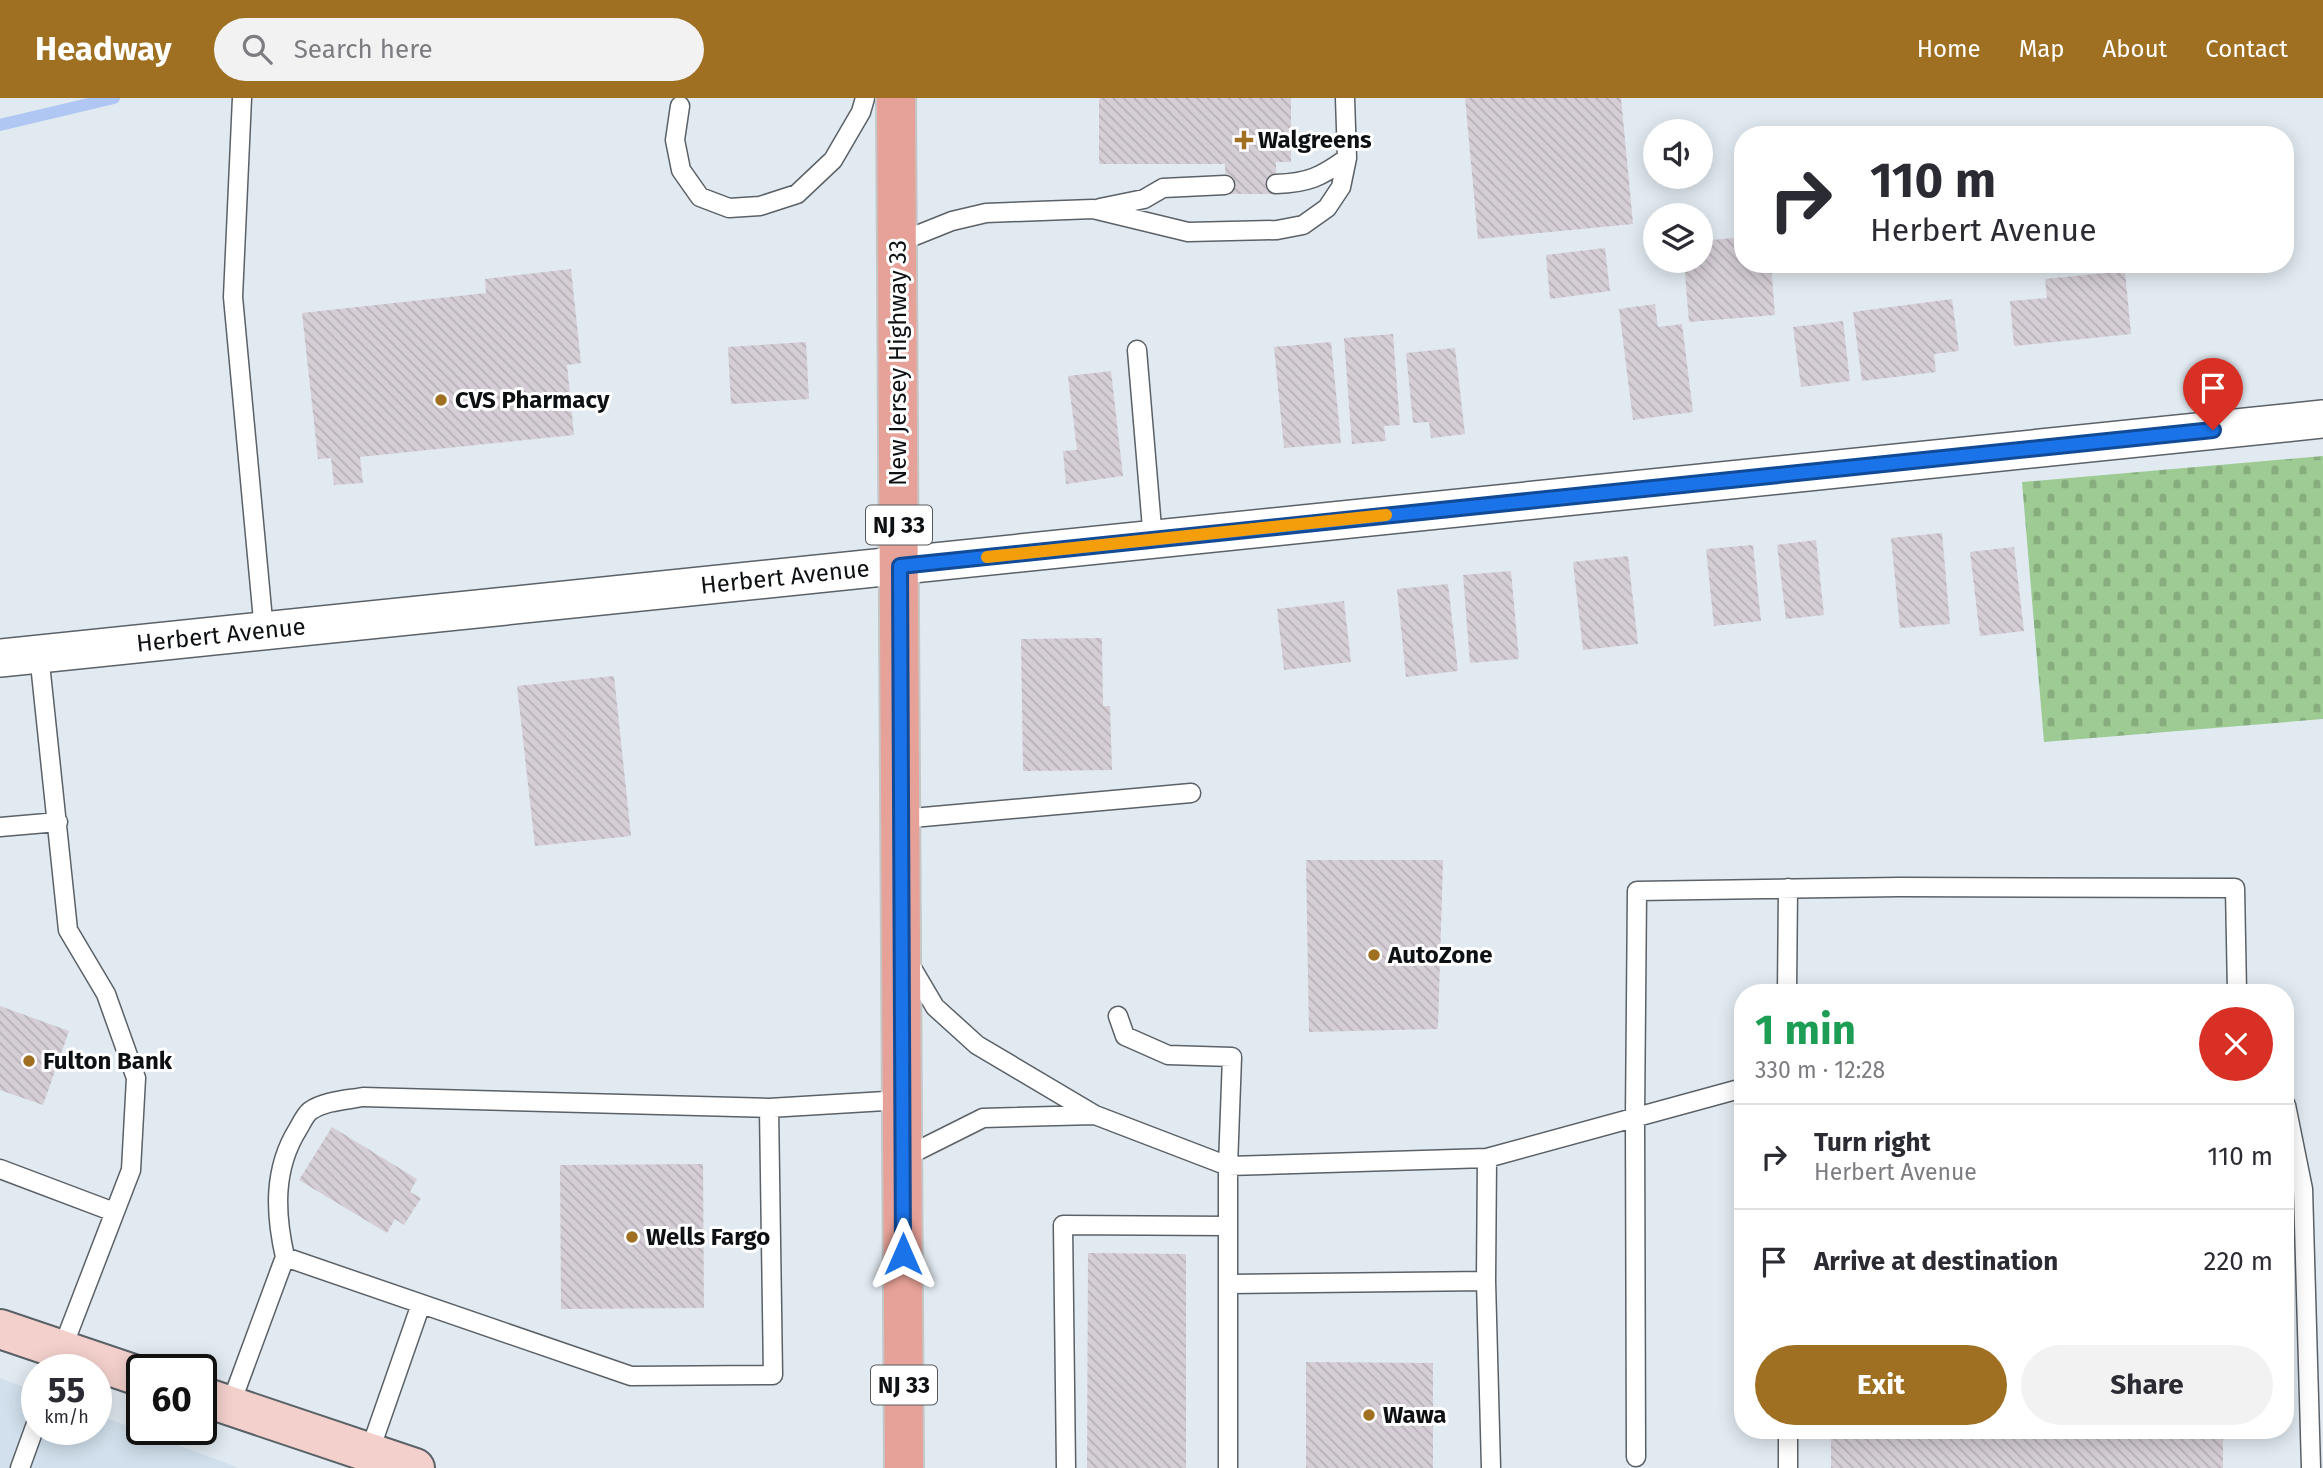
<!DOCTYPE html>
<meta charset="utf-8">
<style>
body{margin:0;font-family:"Fira Sans",sans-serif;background:#f2f2f3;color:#2b2b33;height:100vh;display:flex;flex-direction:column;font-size:26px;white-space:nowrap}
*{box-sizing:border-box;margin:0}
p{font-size:23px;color:#7c7c81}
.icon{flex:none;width:38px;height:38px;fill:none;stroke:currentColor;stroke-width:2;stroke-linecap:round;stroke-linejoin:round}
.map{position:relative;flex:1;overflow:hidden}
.panel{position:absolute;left:1734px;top:886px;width:560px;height:455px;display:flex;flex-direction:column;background:#fff;border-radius:28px;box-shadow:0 4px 18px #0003}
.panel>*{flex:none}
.banner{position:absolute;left:1734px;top:28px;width:560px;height:147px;border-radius:28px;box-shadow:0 4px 18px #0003;background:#fff;color:#2b2b33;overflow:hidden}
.fabs{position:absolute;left:1643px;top:21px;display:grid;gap:14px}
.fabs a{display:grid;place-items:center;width:70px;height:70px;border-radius:50%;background:#fff;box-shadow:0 4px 18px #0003;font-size:35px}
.speed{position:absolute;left:21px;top:1256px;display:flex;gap:14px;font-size:35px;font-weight:700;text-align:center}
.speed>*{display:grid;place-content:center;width:91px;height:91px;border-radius:50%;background:#fff;box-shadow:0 4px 18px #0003;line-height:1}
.speed small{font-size:18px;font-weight:400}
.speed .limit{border:4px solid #111;border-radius:10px;background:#fff;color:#111}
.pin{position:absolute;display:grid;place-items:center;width:60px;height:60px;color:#fff;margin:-72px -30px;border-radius:50% 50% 50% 0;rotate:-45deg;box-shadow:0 0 7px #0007}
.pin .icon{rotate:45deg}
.me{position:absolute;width:77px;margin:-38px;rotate:0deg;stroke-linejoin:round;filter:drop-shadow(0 0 5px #0008)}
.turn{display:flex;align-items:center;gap:24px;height:147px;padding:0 21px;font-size:32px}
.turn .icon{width:91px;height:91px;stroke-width:2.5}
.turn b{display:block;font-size:49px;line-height:60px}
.round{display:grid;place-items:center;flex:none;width:74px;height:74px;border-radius:37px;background:#f2f2f3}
.head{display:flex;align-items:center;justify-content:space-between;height:119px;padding:0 21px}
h1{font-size:42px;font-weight:700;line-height:52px;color:#1e9e55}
.button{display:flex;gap:14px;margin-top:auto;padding:14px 21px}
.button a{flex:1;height:80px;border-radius:42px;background:#9f7022;color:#fff;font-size:28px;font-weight:700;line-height:80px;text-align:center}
.button a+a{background:#f2f2f3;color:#2b2b33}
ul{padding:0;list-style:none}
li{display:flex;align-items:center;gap:21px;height:105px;padding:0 21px;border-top:2px solid #e1e1e2}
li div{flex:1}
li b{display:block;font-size:26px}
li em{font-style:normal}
header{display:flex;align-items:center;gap:42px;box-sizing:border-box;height:98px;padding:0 35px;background:#9f7022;color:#fff}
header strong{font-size:33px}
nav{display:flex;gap:38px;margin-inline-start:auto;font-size:24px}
.search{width:490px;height:63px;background:#f2f2f3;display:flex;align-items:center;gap:18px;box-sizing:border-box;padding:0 24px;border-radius:38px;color:#7c7c81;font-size:26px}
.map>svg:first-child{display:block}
.built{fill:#d1e0ec}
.cemetery{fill:url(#cemetery-stones)}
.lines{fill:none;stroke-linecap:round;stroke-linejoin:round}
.stream{stroke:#afc7f2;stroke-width:12}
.building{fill:url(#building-back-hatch)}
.lane-casing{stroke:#5a6167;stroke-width:21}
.street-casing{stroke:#5a6167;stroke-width:40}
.secondary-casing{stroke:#5a6167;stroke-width:42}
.primary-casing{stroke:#c5c6c6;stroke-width:42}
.lane{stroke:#fff;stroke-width:18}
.street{stroke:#fff;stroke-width:37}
.secondary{stroke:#f3d0cc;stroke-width:38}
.primary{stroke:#e6a198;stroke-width:38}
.route-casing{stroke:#114b97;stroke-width:18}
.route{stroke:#1a73e8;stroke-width:12}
.slow{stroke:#f59e0b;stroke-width:12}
.poi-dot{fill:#9f7022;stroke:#fff;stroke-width:2.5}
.labels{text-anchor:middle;stroke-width:6;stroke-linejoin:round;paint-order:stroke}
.shield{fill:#fff;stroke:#56585a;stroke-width:2}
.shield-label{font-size:23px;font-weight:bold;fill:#0e1113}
.poi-label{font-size:24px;font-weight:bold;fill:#0e1113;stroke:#fff;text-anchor:start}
.street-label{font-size:24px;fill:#0e1113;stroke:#fff}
</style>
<header>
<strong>Headway</strong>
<div class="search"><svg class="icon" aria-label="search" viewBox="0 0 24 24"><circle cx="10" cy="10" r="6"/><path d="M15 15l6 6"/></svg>Search here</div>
<nav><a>Home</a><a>Map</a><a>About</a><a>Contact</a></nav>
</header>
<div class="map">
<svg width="2323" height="1370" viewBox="0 0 2323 1370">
<defs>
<pattern id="cemetery-stones" width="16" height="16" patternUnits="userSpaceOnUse" patternTransform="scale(1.75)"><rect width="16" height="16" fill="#9ecb93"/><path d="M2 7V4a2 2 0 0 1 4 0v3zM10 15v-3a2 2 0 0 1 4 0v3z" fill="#87ad7e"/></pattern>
<pattern id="building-back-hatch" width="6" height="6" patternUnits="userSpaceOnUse" patternTransform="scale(1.75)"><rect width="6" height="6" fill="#d6ced6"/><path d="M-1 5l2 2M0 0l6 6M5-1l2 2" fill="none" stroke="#b6b0b7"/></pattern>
</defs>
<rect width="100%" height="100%" fill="#e1eaf1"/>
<!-- built -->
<path class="built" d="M 0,1280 L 37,1294 L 37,1332 L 96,1332 L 96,1316 L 239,1370 L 0,1370 Z"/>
<!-- cemetery -->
<path class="cemetery" d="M 2323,358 L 2323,621 L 2044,644 L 2022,384 Z"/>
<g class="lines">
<!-- stream -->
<path class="stream" d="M 0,27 L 114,0"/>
</g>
<!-- building -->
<path class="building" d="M 1099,0 L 1291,0 L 1291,64 L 1276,64 L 1276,96 L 1226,96 L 1225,66 L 1099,66 Z
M 1465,0 L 1621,0 L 1633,126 L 1478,141 Z
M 1743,139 L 1743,166 L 1771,166 L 1775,217 L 1689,224 L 1684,163 L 1701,163 L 1701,143 Z
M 1605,150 L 1610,193 L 1550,201 L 1546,157 Z
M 571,171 L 581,265 L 567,267 L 574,337 L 360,359 L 363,385 L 334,387 L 331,360 L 318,361 L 302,215 L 486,195 L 485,181 Z
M 2125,173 L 2131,236 L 2014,248 L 2010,203 L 2047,200 L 2045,181 Z
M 1952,201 L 1959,253 L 1934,256 L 1936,274 L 1862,283 L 1853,214 Z
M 1655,206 L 1658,229 L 1682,226 L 1693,314 L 1633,322 L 1619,211 Z
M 1843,223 L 1850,283 L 1801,289 L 1793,229 Z
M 1393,236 L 1400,327 L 1384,328 L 1386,343 L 1352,346 L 1344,240 Z
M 806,244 L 809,301 L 731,306 L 728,249 Z
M 1331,244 L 1341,345 L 1284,350 L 1274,249 Z
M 1455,250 L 1465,336 L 1431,340 L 1429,324 L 1413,325 L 1406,255 Z
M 1111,273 L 1123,378 L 1066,386 L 1063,353 L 1077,352 L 1068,278 Z
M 1942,435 L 1950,526 L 1900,530 L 1891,440 Z
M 1816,442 L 1824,517 L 1786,521 L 1777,447 Z
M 1753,447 L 1761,523 L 1714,528 L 1706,451 Z
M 2014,449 L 2024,533 L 1980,538 L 1970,454 Z
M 1628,458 L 1638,546 L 1583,552 L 1573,464 Z
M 1511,473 L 1519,561 L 1470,565 L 1463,477 Z
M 1448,486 L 1458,573 L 1406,579 L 1397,491 Z
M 1344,503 L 1351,564 L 1284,572 L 1277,511 Z
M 1102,540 L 1103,608 L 1110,608 L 1112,672 L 1023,673 L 1021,541 Z
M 614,578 L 631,738 L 535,748 L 517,588 Z
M 1306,762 L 1443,762 L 1438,931 L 1309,934 Z
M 0,908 L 69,933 L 43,1007 L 0,992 Z
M 332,1029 L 417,1081 L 410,1094 L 421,1100 L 404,1127 L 395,1121 L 387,1135 L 299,1082 Z
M 703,1066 L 704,1210 L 561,1211 L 560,1067 Z
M 1088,1155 L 1186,1156 L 1186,1370 L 1087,1370 Z
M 2286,1259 L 2290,1259 L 2291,1311 L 2286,1311 Z
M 1306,1264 L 1433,1265 L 1433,1370 L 1306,1370 Z
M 1831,1332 L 2223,1332 L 2223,1370 L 1831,1370 Z"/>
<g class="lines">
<defs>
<path id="lane" d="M 242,0 L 233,199 L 264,533
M 680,8 L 675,42 L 681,72 L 700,99 L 729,110 L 760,108 L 797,96 L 833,62 L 861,14 L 865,0
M 1276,86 C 1308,85 1321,79 1347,60
M 1100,110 L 1144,101 L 1163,90 L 1225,87
M 897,145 L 952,123 L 986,115 L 1093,111 L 1188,134 L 1277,132 L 1303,127 L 1327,110 L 1341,89 L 1347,60 L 1345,0
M 1137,252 L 1153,442
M 39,556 L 68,832 L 106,896 L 136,980 L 131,1072 L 54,1272
M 901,721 L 1191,695
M 0,729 L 58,724
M 909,865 L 935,909 L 977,947 L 1095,1017 L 1228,1068 L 1228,1370
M 1787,894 L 1788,790
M 1118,918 L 1125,938 L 1168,957 L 1232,959 L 1228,1068 L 1487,1060 L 1486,1183 L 1491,1370
M 2286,1007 L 2303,1091 L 2311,1370
M 903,1060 L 983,1020 L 1095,1017
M 1487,1060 L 1743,990
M 0,1071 L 114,1114
M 285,1159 C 275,1115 273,1071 298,1031 C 301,1026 305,1017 310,1013 C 324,1003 346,1002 363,999 L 769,1010
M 1228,1186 L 1486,1183
M 230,1308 L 285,1159 L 631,1278 L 773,1277 L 769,1010 L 902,1002
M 1788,1332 L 1788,1370
M 369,1355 L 421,1206
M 1636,1359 L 1635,1019 L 1637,793 L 1900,789 L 2235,790 L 2237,894
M 20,1370 L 37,1323
M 1066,1370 L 1063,1127 L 1228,1128"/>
<path id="street" d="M 0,560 L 2323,321"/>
<path id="secondary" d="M 0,1231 L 142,1279
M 201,1298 L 415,1370"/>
<path id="primary" d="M 896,0 L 904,1370"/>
</defs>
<!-- lane casing -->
<use href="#lane" class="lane-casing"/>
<!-- street casing -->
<use href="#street" class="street-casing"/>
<!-- secondary casing -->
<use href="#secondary" class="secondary-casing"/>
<!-- primary casing -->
<use href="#primary" class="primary-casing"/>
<!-- lane -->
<use href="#lane" class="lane"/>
<!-- street -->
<use href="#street" class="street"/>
<!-- secondary -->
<use href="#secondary" class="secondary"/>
<!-- primary -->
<use href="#primary" class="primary"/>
</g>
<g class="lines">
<defs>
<path id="route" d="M 903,1156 L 900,468 L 2213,332"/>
</defs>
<!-- route casing -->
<use href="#route" class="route-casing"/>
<!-- route -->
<use href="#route" class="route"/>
<!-- slow -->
<path class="slow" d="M 987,459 L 1386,417"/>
</g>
<!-- markers -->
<g class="poi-dot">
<path d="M1240.5 31.5h7v7h7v7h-7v7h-7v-7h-7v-7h7z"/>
<circle cx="441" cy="302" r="7"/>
<circle cx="1374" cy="857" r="7"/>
<circle cx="29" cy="963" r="7"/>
<circle cx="632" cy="1139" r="7"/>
<circle cx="1369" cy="1317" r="7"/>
</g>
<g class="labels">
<!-- shield labels -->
<g class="shield">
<rect x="866" y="407.5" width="66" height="39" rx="5"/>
<rect x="871" y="1267.5" width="66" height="39" rx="5"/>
</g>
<g class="shield-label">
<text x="899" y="435">NJ 33</text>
<text x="904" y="1295">NJ 33</text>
</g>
<!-- poi labels -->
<g class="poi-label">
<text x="1258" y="50">Walgreens</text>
<text x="455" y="310">CVS Pharmacy</text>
<text x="1388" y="865">AutoZone</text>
<text x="43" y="971">Fulton Bank</text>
<text x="646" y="1147">Wells Fargo</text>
<text x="1383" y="1325">Wawa</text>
</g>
<!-- street labels -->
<g class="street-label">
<text transform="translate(898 265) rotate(-90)" y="8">New Jersey Highway 33</text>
<text transform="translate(785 479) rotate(-6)" y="8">Herbert Avenue</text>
<text transform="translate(221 537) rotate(-6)" y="8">Herbert Avenue</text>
</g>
</g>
</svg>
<div class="fabs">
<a><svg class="icon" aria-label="sound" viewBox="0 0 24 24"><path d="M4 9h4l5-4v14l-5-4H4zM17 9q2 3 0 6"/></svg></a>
<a><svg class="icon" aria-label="layers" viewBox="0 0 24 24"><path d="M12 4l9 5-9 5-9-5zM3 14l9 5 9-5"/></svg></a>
</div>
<div class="speed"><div>55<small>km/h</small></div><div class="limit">60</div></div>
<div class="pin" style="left:2213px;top:332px;background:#d93025"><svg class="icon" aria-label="arrive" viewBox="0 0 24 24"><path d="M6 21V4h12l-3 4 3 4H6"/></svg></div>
<svg class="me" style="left:903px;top:1156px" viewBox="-20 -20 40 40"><path d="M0-17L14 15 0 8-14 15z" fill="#1a73e8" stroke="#fff" stroke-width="4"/></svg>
<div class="banner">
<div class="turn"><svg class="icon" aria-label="right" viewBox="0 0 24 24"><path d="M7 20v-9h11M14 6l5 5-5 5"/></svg><div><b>110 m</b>Herbert Avenue</div></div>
</div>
<section class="panel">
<div class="head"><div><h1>1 min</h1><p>330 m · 12:28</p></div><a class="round" style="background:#d93025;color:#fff"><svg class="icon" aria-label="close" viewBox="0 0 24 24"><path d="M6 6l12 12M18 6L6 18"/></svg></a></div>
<ul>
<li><svg class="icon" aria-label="right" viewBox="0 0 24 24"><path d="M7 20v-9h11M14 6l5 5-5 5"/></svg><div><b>Turn right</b><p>Herbert Avenue</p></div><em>110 m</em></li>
<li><svg class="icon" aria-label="arrive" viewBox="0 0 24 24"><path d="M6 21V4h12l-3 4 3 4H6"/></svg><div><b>Arrive at destination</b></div><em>220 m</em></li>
</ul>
<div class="button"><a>Exit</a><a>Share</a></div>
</section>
</div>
